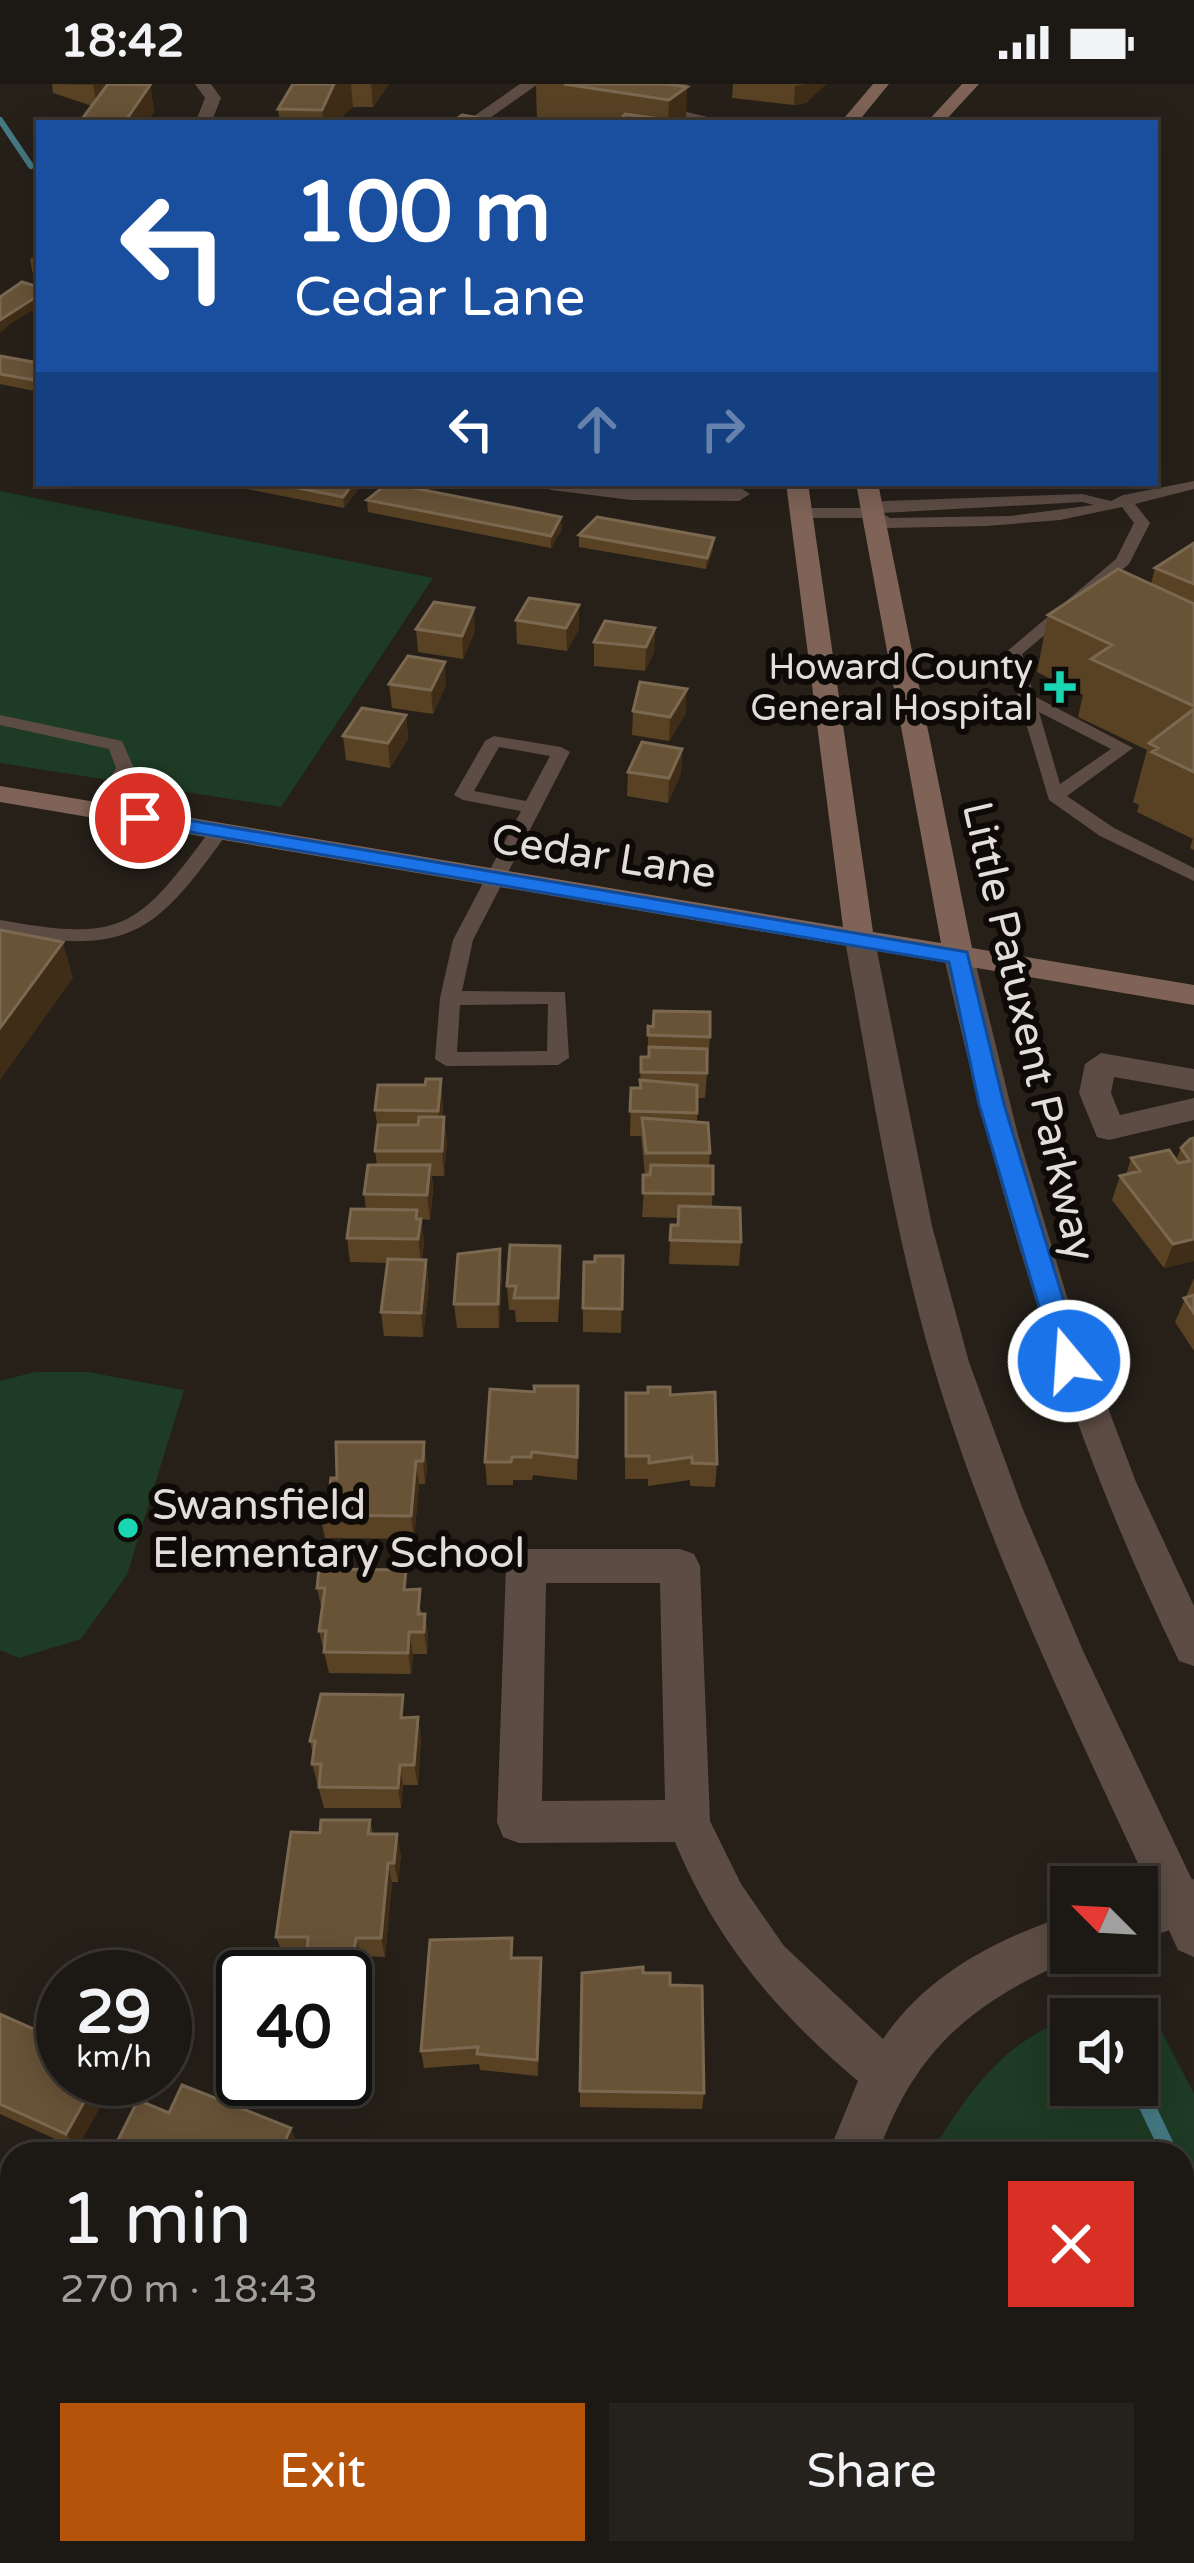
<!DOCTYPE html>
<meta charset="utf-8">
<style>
body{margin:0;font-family:"Varela Round",sans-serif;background:#25211c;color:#f1f3f6;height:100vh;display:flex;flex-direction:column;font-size:45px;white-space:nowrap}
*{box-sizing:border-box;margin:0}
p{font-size:39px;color:#a0a0a0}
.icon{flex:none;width:66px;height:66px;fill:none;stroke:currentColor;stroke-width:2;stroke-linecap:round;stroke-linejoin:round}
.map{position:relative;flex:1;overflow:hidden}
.panel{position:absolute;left:0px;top:2058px;width:1194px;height:423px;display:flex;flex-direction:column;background:#1c1813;border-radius:36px 36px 0 0;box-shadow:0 6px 30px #0003,0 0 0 3px #3a3733}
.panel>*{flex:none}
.top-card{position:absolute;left:36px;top:36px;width:1122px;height:366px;border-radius:0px;box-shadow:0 6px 30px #0003,0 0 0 3px #3a3733;background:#1a4fa0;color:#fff;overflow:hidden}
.needle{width:78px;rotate:294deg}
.tools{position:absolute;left:1050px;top:1782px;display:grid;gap:24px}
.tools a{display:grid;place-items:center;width:108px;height:108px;border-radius:0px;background:#1c1813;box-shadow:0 6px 30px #0003,0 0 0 3px #3a3733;font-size:60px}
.speed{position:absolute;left:36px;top:1866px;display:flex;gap:24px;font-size:60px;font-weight:700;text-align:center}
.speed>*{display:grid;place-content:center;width:156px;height:156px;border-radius:50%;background:#1c1813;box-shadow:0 6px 30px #0003,0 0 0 3px #3a3733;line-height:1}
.speed small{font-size:30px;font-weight:400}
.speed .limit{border:6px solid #111;border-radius:18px;background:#fff;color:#111}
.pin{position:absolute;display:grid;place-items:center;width:102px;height:102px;color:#fff;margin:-51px;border:6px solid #fff;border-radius:50%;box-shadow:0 3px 12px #0007}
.me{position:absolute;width:132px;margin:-66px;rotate:342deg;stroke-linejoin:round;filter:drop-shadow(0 0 9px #0008)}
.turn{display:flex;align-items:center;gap:42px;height:252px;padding:0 60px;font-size:54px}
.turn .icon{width:156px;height:156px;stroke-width:2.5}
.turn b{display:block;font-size:84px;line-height:102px}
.lanes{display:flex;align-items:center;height:114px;padding:0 60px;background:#0003;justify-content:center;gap:60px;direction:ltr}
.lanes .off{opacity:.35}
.round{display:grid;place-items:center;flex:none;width:126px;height:126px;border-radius:0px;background:#25211c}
.overview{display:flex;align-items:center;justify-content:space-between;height:204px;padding:0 60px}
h1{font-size:72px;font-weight:600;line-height:90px}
.action{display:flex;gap:24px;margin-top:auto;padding:24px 60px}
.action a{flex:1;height:138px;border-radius:0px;background:#b45309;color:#fff;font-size:48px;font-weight:600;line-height:138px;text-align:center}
.action a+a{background:#25211c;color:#f1f3f6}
.status{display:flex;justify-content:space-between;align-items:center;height:84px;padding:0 60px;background:#1c1813;direction:ltr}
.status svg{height:33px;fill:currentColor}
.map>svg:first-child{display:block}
.green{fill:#1e3b25;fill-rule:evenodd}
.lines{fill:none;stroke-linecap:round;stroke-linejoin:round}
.stream-far1{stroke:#457983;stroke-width:6}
.stream{stroke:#457983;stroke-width:16}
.service{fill:#5c4c44;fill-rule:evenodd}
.minor{fill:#5c4c44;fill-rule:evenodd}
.tertiary{fill:#5c4c44;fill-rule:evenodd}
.secondary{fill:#7e6356;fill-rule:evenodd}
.wall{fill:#594224}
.shaded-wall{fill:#3f2d17}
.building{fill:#685337;stroke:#7b6851;stroke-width:3}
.route{fill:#1a73e8;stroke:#114b97;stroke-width:3}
.poi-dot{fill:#19d5b2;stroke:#0d0a07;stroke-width:4.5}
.labels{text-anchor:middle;stroke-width:12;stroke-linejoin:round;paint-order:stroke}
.far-poi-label{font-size:36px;fill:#e3deda;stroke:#0d0a07;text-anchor:end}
.street-label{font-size:42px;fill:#e3deda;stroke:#0d0a07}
.poi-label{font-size:42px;fill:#e3deda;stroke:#0d0a07;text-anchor:start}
</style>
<div class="status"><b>18:42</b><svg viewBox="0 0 49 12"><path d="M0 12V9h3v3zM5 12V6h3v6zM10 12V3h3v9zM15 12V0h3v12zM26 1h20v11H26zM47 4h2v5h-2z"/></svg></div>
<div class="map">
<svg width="1194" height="2479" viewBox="0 0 1194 2479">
<rect width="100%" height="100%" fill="#262019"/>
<!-- green -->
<path class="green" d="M 0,407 L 433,494 L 281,723 L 0,679 Z
M 35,1288 L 88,1288 L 184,1306 L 127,1491 L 81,1555 L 19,1574 L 0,1566 L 0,1297 Z
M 1120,1919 L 1162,1948 L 1194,2010 L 1194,2479 L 1132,2479 L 1131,2469 L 1182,2469 L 1182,2070 L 930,2070 C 984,1984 1017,1942 1120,1919 ZM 1137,1935 L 1137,2001 L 1071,2001 L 1071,1935 Z"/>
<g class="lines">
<!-- stream-far1 -->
<path class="stream-far1" d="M 0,36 L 31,82"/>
<!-- stream -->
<path class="stream" d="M 1137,2001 L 1170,2070
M 1182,2095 L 1194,2120"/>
<!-- service -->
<path class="service" d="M 654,20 L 724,37 L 725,39 L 707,39 L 650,25 Z
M 1194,397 L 1194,405 L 1135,420 L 1150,439 L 1129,480 L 1022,570 L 1034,612 L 1133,664 L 1067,712 L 1114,744 L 1194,784 L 1194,797 L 1100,752 L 1049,716 L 1005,569 L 1116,475 L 1134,439 L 1122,423 L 1060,436 L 986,442 L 887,444 L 868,434 L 802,434 L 794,429 L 802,424 L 868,424 L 884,417 L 1082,410 L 1111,417 L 1123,411 ZM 1082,418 L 1094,421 L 1011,432 L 890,434 L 882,429 ZM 1039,628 L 1111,665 L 1060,700 Z
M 0,631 L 122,657 L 134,684 L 106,731 L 100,733 L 91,727 L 116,684 L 109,665 L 0,641 Z
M 494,652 L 561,663 L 570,668 L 473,856 L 462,907 L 565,908 L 569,974 L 558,981 L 446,982 L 435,975 L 440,914 L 453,856 L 521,727 L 463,716 L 454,711 L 485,657 ZM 499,663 L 550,672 L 526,717 L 474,707 ZM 548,920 L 547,967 L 457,968 L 460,921 Z
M 219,742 L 228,748 C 154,852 129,872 0,848 L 0,836 C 126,859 138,843 212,744 Z"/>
<!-- minor -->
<path class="minor" d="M 195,0 L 211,0 L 221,14 L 211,39 L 195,39 L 205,14 Z
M 520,0 L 538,0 L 483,39 L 464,39 Z
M 540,399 L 739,403 L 750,410 L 739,417 L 631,416 L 551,406 Z
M 1101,969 L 1194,985 L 1194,1007 L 1114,993 L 1111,1009 L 1120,1031 L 1194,1014 L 1194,1036 L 1109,1056 L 1097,1053 L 1079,1009 L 1085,980 Z
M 526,1465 L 680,1465 L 694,1470 L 700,1482 L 710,1737 L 741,1800 L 784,1862 L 883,1955 C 928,1889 997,1855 1071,1830 L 1071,1869 L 1087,1869 C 982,1912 917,1958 878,2070 L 828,2070 L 858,1997 C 776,1928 716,1857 675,1758 L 519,1759 L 503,1753 L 497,1738 L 506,1482 L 512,1470 ZM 546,1499 L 660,1499 L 665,1716 L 542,1717 Z
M 1194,1795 L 1194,1839 L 1137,1856 L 1137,1812 Z
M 0,2190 L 12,2195 L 12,2248 L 0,2243 Z
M 496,2469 L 568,2469 L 572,2479 L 500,2479 Z
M 731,2469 L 787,2469 L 783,2479 L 727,2479 Z"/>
<!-- tertiary -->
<path class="tertiary" d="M 860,848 L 875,857 L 932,1142 L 969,1278 L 1022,1423 L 1084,1569 L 1194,1800 L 1194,1873 L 1178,1866 C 1090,1673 992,1481 932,1277 C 892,1140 871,997 845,857 Z
M 959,863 L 974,873 L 1018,1051 L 1071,1226 L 1136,1398 L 1194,1522 L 1194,1582 L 1179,1577 C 1069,1351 999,1118 944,873 Z"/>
<!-- secondary -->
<path class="secondary" d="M 873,0 L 889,0 L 857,39 L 840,39 Z
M 962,0 L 979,0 L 943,39 L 926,39 Z
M 786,399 L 808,399 L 873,848 L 941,859 L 856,399 L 878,399 L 972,864 L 1194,901 L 1194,921 L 0,718 L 0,702 L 843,843 Z"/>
</g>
<!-- wall -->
<path class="wall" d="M 52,0 L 150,1 L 154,28 L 92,22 L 53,9 Z
M 293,0 L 389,0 L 373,23 L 353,23 L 345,29 L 341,39 L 280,39 L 278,25 Z
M 536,0 L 688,0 L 685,3 L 686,39 L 537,39 Z
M 733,0 L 826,0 L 806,19 L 794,21 L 732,14 Z
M 39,169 L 39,196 L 34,196 L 30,175 Z
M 0,272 L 39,279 L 39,308 L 0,300 Z
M 216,399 L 358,399 L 359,404 L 344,424 Z
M 367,416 L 562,445 L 551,464 L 368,428 Z
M 579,451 L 713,466 L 706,485 L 579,463 Z
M 1194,459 L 1194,766 L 1190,764 L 1193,755 L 1137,728 L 1139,721 L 1133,718 L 1147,666 L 1078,633 L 1083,611 L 1037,588 L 1048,531 L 1151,500 L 1155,484 Z
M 516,536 L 579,545 L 567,567 L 517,560 Z
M 655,544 L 654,568 L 645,587 L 594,582 L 594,558 Z
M 416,545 L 475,547 L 463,575 L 418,568 Z
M 389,600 L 446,601 L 433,630 L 392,624 Z
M 633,627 L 686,629 L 669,657 L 632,651 Z
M 406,631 L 408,655 L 390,684 L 346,676 L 343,652 Z
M 682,665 L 681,689 L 668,719 L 627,712 L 628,688 Z
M 648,942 L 710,953 L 705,1014 L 697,1014 L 697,1038 L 710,1069 L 709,1082 L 713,1082 L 712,1123 L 741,1158 L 739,1182 L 669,1180 L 671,1141 L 678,1141 L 678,1134 L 642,1133 L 645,1091 L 641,1052 L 630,1052 L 631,1004 L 640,1004 L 641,973 L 648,973 Z
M 443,1019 L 442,1033 L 444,1033 L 447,1058 L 444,1092 L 432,1092 L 433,1106 L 430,1136 L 421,1135 L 424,1159 L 422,1176 L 426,1176 L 429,1200 L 423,1253 L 384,1252 L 381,1228 L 387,1179 L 350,1178 L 347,1154 L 366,1125 L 364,1110 L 377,1081 L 375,1067 L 378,1047 L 375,1026 Z
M 1194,1054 L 1194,1177 L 1164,1184 L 1112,1116 L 1120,1092 L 1126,1091 L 1131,1074 L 1176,1076 L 1181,1064 Z
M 500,1165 L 502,1189 L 499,1244 L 457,1244 L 454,1220 Z
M 623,1172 L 621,1249 L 583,1248 L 583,1224 Z
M 561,1186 L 558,1238 L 516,1238 L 515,1226 L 509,1226 L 507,1202 Z
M 1194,1194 L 1194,1267 L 1175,1238 Z
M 626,1309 L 670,1311 L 717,1380 L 715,1403 L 690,1402 L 690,1396 L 648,1402 L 648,1395 L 625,1395 Z
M 579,1326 L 577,1396 L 533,1391 L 532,1396 L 513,1396 L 513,1401 L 487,1401 L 485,1378 Z
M 424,1358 L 427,1382 L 425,1400 L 419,1400 L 414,1455 L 325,1454 L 320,1431 L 337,1394 Z
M 317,1504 L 409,1505 L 423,1530 L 425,1530 L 428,1552 L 427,1570 L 413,1570 L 411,1590 L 329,1589 L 319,1547 L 322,1526 Z
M 418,1633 L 421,1654 L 418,1701 L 403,1701 L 401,1724 L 324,1724 L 312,1680 L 313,1670 L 310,1657 L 406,1634 Z
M 370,1736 L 373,1750 L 401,1770 L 398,1798 L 392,1798 L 385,1873 L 361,1872 L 359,1886 L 313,1886 L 308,1871 L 283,1871 L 276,1853 L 320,1749 Z
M 514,1874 L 542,1892 L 538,1992 L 480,1986 L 479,1980 L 424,1984 L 421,1967 Z
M 643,1889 L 670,1901 L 704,2009 L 702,2025 L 580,2023 L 580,2007 Z
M 0,1930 L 77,2065 L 0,2030 Z
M 914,2469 L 1029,2469 L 1027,2479 L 925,2479 L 913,2473 Z"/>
<!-- shaded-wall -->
<path class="shaded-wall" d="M 93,0 L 128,0 L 97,23 Z
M 334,0 L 351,0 L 353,23 L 345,29 L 341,39 L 324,39 L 322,26 Z
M 371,0 L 389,0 L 373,23 Z
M 806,0 L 826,0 L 806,19 L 794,21 L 795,2 Z
M 150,1 L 154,28 L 147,39 L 124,39 Z
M 687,3 L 686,39 L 668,39 L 669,16 Z
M 39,211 L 39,223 L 13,238 L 0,249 L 0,236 Z
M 353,399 L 358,399 L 359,404 L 344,424 L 343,413 Z
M 561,433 L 562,445 L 551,464 L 551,452 Z
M 714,454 L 713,466 L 706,485 L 707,474 Z
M 579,521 L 579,545 L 567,567 L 566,544 Z
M 474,524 L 475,547 L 463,575 L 462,552 Z
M 655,544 L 654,568 L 645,587 L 646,563 Z
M 445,578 L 446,601 L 433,630 L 431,606 Z
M 687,605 L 686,629 L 669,657 L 670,633 Z
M 406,631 L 408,655 L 390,684 L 388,659 Z
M 682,665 L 681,689 L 668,719 L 669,694 Z
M 63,858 L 73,894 L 0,996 L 0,944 Z
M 441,995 L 443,1019 L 440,1051 L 438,1027 Z
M 444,1033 L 447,1058 L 444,1092 L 442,1067 Z
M 430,1081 L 433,1106 L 430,1136 L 427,1111 Z
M 417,1126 L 419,1150 L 421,1135 L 424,1159 L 421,1179 L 416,1135 Z
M 1194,1155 L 1194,1177 L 1164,1184 L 1173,1160 Z
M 500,1165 L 502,1189 L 499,1244 L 498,1220 Z
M 426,1176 L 429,1200 L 423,1253 L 421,1229 Z
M 424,1358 L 427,1382 L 425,1400 L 423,1377 Z
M 416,1377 L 419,1400 L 414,1455 L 411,1432 Z
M 425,1530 L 428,1552 L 427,1570 L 424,1548 Z
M 409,1548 L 413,1570 L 411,1590 L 408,1569 Z
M 418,1633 L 421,1654 L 418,1701 L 414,1681 Z
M 400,1681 L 403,1701 L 401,1724 L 398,1704 Z
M 397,1750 L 401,1770 L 398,1798 L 394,1779 Z
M 388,1779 L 392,1798 L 385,1873 L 381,1854 Z
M 356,1854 L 361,1872 L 359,1886 L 354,1868 Z
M 541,1874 L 542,1892 L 538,1992 L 537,1976 Z
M 97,1995 L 116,1995 L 77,2065 L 66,2050 Z
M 291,2044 L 297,2059 L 292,2070 L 279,2070 Z"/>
<!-- building -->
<path class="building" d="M 108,0 L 150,1 L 124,39 L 79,39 Z
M 293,0 L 334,0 L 322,26 L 278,25 Z
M 564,0 L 667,0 L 687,3 L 669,16 Z
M 625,30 L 667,36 L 663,39 L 619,39 Z
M 462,31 L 502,38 L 451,39 Z
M 22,198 L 39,203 L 39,211 L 0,236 L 0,213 Z
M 0,272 L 39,279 L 39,297 L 0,290 Z
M 274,399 L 353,399 L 343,413 Z
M 388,399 L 561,433 L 551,452 L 367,416 Z
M 597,433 L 714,454 L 707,474 L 579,451 Z
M 1194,459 L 1194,500 L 1155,484 Z
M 1118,485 L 1194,520 L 1194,622 L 1091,575 L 1112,561 L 1048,531 Z
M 529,514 L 579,521 L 566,544 L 516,536 Z
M 434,518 L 474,524 L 462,552 L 416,545 Z
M 605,537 L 655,544 L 646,563 L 594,558 Z
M 408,572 L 445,578 L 431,606 L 389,600 Z
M 640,598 L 687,605 L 670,633 L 633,627 Z
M 362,624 L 406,631 L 388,659 L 343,652 Z
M 1194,625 L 1194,688 L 1152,668 L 1158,664 L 1149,659 Z
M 642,658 L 682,665 L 669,694 L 628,688 Z
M 0,846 L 63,858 L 0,944 Z
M 654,927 L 710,928 L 710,953 L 648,951 L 648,942 L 653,943 Z
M 649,963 L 707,965 L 707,989 L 641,988 L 641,973 L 649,973 Z
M 426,995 L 441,995 L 438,1027 L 375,1026 L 378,1001 L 425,1001 Z
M 640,996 L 697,1001 L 697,1029 L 630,1027 L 631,1004 L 641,1004 Z
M 419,1033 L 444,1033 L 442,1067 L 375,1067 L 378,1041 L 418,1041 Z
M 642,1034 L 708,1039 L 710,1069 L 646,1069 Z
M 1194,1054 L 1194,1155 L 1173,1160 L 1120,1092 L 1140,1087 L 1131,1074 L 1169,1066 L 1178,1079 L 1190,1077 L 1181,1064 L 1190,1055 Z
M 368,1081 L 430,1081 L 427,1111 L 364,1110 Z
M 651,1081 L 713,1082 L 713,1110 L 643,1109 L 643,1091 L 650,1091 Z
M 679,1122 L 740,1124 L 741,1158 L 670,1156 L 671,1141 L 678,1141 Z
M 351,1125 L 417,1126 L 416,1135 L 421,1135 L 418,1155 L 347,1154 Z
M 510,1161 L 560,1162 L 558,1214 L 514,1214 L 516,1202 L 507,1202 Z
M 500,1165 L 498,1220 L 454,1220 L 458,1170 Z
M 595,1172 L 623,1172 L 622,1225 L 583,1224 L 584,1178 L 595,1178 Z
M 388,1175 L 426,1176 L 421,1229 L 381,1228 Z
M 1194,1211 L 1194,1229 L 1184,1214 Z
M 534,1302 L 578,1302 L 577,1373 L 532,1368 L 531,1373 L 512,1373 L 511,1378 L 485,1378 L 490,1305 L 535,1308 Z
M 648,1303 L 670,1303 L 670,1311 L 715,1308 L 717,1380 L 692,1379 L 692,1373 L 649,1379 L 649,1372 L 626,1372 L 626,1309 L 648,1309 Z
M 336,1358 L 424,1358 L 423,1377 L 416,1377 L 411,1432 L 320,1431 L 322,1411 L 329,1411 L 331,1394 L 337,1394 Z
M 319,1485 L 406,1486 L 404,1506 L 420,1505 L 418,1530 L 425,1530 L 424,1548 L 409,1548 L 408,1569 L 324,1568 L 326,1547 L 319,1547 L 325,1504 L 317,1504 Z
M 321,1610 L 403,1611 L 401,1634 L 418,1633 L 414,1681 L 400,1681 L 398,1704 L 319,1703 L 321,1680 L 312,1680 L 315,1657 L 310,1657 Z
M 321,1736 L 370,1736 L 368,1750 L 397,1750 L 394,1779 L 388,1779 L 381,1854 L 356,1854 L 354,1868 L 307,1868 L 308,1853 L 276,1853 L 291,1748 L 320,1749 Z
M 512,1854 L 511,1874 L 541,1874 L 537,1976 L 477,1970 L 478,1963 L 421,1967 L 430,1856 Z
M 643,1883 L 643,1889 L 670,1889 L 670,1901 L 702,1902 L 704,2009 L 580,2007 L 582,1889 Z
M 0,1930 L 63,1958 L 63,1995 L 97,1995 L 66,2050 L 0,2020 Z
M 182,2001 L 291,2044 L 279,2070 L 111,2070 L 138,2016 L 169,2029 Z
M 27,2469 L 115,2469 L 135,2479 L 22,2479 Z
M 928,2469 L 1029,2469 L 1027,2479 L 949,2479 Z"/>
<!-- route -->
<path class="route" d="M 140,728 L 967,868 L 1004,1020 L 1082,1277 L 1078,1285 L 1069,1288 L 1055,1277 L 979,1020 L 949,878 L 132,738 L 129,734 Z"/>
<!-- markers -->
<g class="poi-dot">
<path d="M1054 585h12v12h12v12h-12v12h-12v-12h-12v-12h12z"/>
<circle cx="128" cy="1444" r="12"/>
</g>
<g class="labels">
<!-- far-poi labels -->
<g class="far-poi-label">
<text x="1033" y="595">Howard County<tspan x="1033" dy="41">General Hospital</tspan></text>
</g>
<!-- street labels -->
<g class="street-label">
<text transform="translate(604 771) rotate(9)" y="15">Cedar Lane</text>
<text transform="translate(1030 947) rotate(77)" y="15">Little Patuxent Parkway</text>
</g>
<!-- poi labels -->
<g class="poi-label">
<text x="152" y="1435">Swansfield<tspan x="152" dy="48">Elementary School</tspan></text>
</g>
</g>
</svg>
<div class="tools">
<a><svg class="needle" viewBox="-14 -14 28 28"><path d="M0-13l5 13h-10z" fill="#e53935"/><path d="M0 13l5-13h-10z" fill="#a0a0a0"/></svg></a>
<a><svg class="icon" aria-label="sound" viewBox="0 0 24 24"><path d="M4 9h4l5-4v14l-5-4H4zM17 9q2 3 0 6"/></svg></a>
</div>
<div class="speed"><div>29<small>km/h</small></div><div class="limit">40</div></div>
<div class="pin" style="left:140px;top:734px;background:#d93025"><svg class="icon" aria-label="arrive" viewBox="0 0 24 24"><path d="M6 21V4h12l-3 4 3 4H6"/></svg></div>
<svg class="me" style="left:1069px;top:1277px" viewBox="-20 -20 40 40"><circle r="17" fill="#1a73e8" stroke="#fff" stroke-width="3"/><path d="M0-11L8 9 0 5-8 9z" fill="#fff"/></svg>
<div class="top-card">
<div class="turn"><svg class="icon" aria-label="left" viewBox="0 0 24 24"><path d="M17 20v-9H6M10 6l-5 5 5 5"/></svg><div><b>100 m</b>Cedar Lane</div></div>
<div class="lanes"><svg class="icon" aria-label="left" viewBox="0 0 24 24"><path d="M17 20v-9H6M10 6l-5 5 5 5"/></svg><svg class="icon off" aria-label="ahead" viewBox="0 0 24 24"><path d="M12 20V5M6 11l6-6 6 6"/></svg><svg class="icon off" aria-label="right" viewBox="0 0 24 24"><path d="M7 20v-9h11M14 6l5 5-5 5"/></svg></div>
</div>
<section class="panel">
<div class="overview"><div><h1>1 min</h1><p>270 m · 18:43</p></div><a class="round" style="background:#d93025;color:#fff"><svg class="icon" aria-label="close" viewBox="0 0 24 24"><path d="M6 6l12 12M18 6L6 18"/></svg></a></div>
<div class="action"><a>Exit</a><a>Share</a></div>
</section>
</div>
